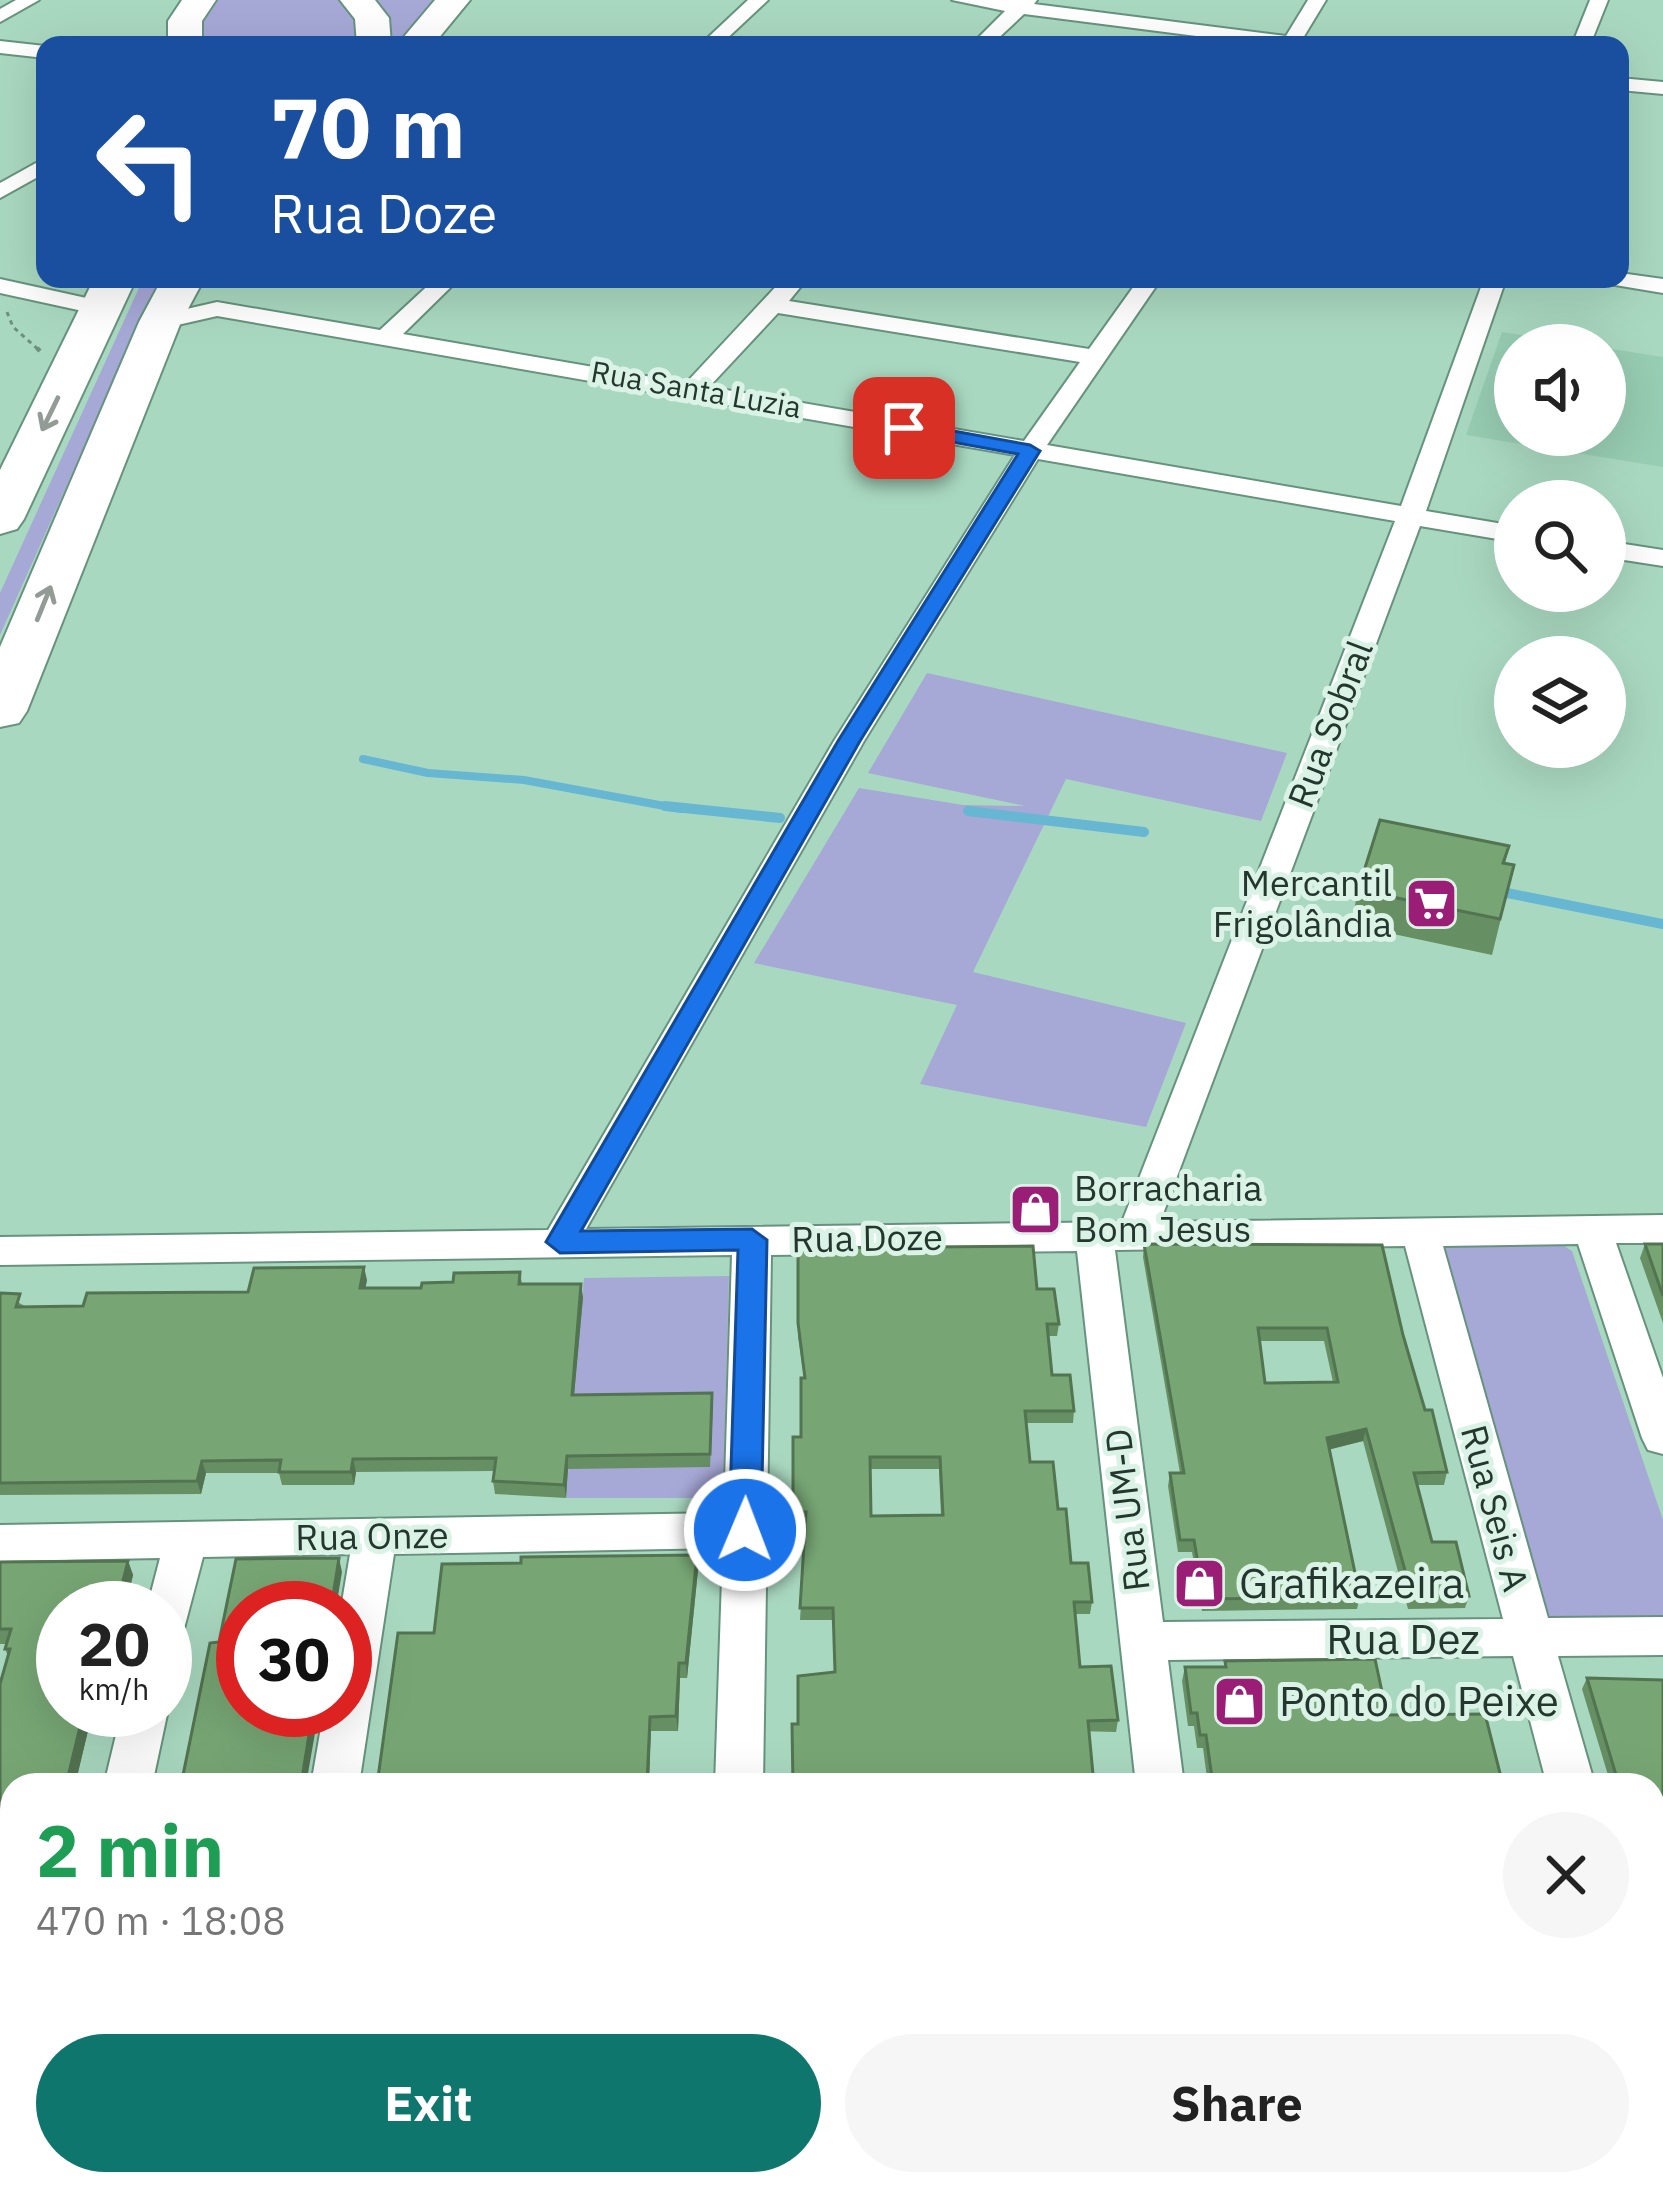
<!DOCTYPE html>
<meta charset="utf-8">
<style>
body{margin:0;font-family:"IBM Plex Sans",sans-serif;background:#f6f6f6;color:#222;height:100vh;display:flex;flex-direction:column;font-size:45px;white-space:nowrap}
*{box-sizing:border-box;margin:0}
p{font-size:39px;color:#767676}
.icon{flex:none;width:66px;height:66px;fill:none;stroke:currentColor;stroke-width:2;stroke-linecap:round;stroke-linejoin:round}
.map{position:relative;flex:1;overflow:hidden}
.panel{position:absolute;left:0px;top:1773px;width:1665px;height:423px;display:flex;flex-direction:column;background:#fff;border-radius:36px 36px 0 0;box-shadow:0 12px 48px #0002}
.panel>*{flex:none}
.banner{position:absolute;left:36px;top:36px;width:1593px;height:252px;border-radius:24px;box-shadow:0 12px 48px #0002;background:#1a4fa0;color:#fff;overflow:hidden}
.controls{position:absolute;left:1494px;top:324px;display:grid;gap:24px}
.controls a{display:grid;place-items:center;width:132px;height:132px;border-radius:50%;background:#fff;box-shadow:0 12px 48px #0002;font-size:60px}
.speed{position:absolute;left:36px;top:1581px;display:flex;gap:24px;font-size:60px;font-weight:700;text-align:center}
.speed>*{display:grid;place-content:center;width:156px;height:156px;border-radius:50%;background:#fff;box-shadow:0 12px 48px #0002;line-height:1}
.speed small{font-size:30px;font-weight:400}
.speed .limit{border:18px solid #d22;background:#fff;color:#111}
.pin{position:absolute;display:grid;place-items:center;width:102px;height:102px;color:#fff;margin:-51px;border-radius:24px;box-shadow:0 6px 18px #0006}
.me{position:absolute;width:132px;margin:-66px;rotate:1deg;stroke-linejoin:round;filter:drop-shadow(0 0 9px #0008)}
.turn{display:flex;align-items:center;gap:42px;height:252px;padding:0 36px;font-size:54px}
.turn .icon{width:156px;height:156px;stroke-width:2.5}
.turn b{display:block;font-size:84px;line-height:102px}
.round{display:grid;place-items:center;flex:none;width:126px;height:126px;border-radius:63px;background:#f6f6f6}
.headline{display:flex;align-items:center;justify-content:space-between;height:204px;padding:0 36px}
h1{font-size:72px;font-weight:700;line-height:90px;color:#1e9e55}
.button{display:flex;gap:24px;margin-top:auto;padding:24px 36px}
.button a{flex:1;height:138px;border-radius:72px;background:#0f766e;color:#fff;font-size:48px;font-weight:700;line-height:138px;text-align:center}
.button a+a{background:#f6f6f6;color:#222}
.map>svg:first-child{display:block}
.built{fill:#97cdb2}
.green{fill:#a6a8d6}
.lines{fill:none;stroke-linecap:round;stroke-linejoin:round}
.stream-far1{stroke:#67b7d3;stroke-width:8}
.stream{stroke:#67b7d3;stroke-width:10}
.street-casing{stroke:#67937e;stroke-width:4}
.highway-casing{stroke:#67937e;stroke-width:4}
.path-far1{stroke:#6e907f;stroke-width:3;stroke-dasharray:4.5 4.5;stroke-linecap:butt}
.path{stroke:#6e907f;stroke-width:4.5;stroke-dasharray:8 8;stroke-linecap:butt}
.street{fill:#fff;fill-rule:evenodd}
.highway{fill:#fff;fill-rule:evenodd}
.wall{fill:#668f64;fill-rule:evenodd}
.shaded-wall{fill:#537451}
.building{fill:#77a674;stroke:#537451;stroke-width:3;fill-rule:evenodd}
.oneway{stroke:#929b96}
.route{fill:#1a73e8;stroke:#114b97;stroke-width:3}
.labels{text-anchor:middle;stroke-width:10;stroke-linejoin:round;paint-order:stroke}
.far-street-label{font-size:30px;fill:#24372e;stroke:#dbf3e6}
.street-label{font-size:36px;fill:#24372e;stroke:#dbf3e6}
.poi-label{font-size:36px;fill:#24372e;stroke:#dbf3e6;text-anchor:end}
.near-poi-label{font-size:42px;fill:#24372e;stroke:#dbf3e6;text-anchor:start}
.near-street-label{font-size:42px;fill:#24372e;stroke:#dbf3e6}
</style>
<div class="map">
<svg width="1663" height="2195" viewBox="0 0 1663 2195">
<rect width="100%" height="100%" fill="#a9d8c0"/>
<!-- built -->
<path class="built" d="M 1502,332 L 1586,345 L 1515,345 L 1515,435 L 1605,435 L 1605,348 L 1663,357 L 1663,467 L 1466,435 Z"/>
<!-- green -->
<path class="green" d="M 210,0 L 343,0 L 355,13 L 361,45 L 196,45 Z
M 370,0 L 443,0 L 404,45 L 385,45 Z
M 143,279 L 159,279 L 0,635 L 0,593 Z
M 927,673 L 1287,753 L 1261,821 L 1066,779 L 973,972 L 1186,1023 L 1146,1127 L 920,1084 L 957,1005 L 754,963 L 859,788 L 963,805 L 1025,806 L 868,773 Z
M 1561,1244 L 1572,1251 L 1663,1520 L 1663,1616 L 1552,1618 L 1537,1608 L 1441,1252 L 1450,1245 Z
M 729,1276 L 723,1491 L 715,1498 L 566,1498 L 584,1278 Z"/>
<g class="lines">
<!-- stream-far1 -->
<path class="stream-far1" d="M 363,759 L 428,773 L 524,780 L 681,809"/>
<!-- stream -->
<path class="stream" d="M 665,806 L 780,818
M 968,811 L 1144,832
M 1497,891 L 1663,924"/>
<defs>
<path id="street" d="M 16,0 L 39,0 L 0,22 L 0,9 Z
M 748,0 L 768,0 L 720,45 L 700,45 Z
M 952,0 L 1037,0 L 1034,4 L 1286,36 L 1308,0 L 1326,0 L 1303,38 L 1320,45 L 1267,45 L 1024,14 L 991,45 L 971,45 L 1005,11 Z
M 1590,0 L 1608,0 L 1590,45 L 1572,45 Z
M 0,41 L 45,46 L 45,58 L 0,53 Z
M 1620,78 L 1663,82 L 1663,94 L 1620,90 Z
M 45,158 L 45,173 L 0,198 L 0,183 Z
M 1620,273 L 1663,279 L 1663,293 L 1609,284 L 1606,279 L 1620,279 Z
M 0,279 L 109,303 L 113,308 L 101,315 L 0,293 Z
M 435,279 L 459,279 L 403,334 L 686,383 L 783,279 L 807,279 L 789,301 L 1089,349 L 1139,279 L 1161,279 L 1047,445 L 1401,506 L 1484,279 L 1506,279 L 1426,511 L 1515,526 L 1515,542 L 1420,526 L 1160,1222 L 1663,1215 L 1663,1243 L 1616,1243 L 1663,1378 L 1663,1454 L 1648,1450 L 1642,1438 L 1578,1244 L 1443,1246 L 1548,1618 L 1663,1617 L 1663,1655 L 1558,1656 L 1595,1785 L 1547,1785 L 1513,1656 L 1168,1660 L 1184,1785 L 1136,1785 L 1077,1251 L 771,1255 L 763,1785 L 715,1785 L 723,1548 L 394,1554 L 359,1785 L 311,1785 L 324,1710 L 345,1710 L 345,1608 L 341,1608 L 350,1554 L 203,1557 L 181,1640 L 165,1646 L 165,1608 L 147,1608 L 160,1558 L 0,1561 L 0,1525 L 724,1513 L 732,1255 L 0,1265 L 0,1237 L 548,1230 L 834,741 L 1015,455 L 217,316 L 160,329 L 148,322 L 152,317 L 217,302 L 380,330 ZM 778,313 L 1080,362 L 1024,441 L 709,387 ZM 1038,459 L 1395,521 L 1122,1222 L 586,1229 L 864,741 ZM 1405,1246 L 1503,1619 L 1163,1622 L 1115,1250 Z
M 1605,541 L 1663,550 L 1663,566 L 1605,557 Z
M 165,1704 L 168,1710 L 152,1785 L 104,1785 L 122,1710 L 165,1710 Z
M 1653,2000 L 1663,2000 L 1663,2050 L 1653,2050 Z
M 1653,2063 L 1663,2067 L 1663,2151 L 1653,2147 Z
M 0,2161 L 12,2161 L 12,2184 L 410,2184 L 405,2195 L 0,2195 Z
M 525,2184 L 579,2184 L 578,2195 L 524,2195 Z
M 1181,2184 L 1235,2184 L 1236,2195 L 1182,2195 Z"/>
<path id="highway" d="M 182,0 L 216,0 L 202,21 L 202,45 L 168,45 L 168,21 Z
M 340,0 L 375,0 L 389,18 L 391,45 L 357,45 L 355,19 Z
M 435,0 L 470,0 L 433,45 L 397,45 Z
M 94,279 L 136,279 L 24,519 L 17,529 L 0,534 L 0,470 Z
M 162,279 L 204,279 L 181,322 L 27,711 L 19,723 L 0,727 L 0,647 L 139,322 Z"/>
</defs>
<!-- street casing -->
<use href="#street" class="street-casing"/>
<!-- highway casing -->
<use href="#highway" class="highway-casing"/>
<!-- path-far1 -->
<path class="path-far1" d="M 7,312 L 13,327 L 40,351"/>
<!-- path -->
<path class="path" d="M 37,348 L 40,351"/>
<!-- street -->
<use href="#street" class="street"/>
<!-- highway -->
<use href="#highway" class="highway"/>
</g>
<!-- wall -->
<path class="wall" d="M 1509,846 L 1505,864 L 1514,865 L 1492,955 L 1351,925 L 1358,890 Z
M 1144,1244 L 1403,1335 L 1425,1410 L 1447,1472 L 1444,1485 L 1417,1485 L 1432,1542 L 1469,1596 L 1465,1608 L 1408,1609 L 1363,1441 L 1329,1449 L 1360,1597 L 1357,1609 L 1202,1611 L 1192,1552 L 1178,1552 L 1168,1486 L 1170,1473 L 1180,1473 L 1143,1257 ZM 1260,1341 L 1324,1341 L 1333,1382 L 1265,1383 Z
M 1645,1244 L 1663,1244 L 1663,1323 L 1640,1258 Z
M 798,1248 L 1059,1324 L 1057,1336 L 1048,1336 L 1052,1375 L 1074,1411 L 1073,1423 L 1026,1423 L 1030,1462 L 1058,1509 L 1071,1563 L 1092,1602 L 1090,1614 L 1075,1614 L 1080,1667 L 1118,1720 L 1116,1732 L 798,1724 L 835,1672 L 833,1620 L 800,1620 L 806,1524 L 793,1524 L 793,1512 L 801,1437 L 804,1378 L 798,1336 ZM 870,1469 L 939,1469 L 941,1515 L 871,1516 Z
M 520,1272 L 522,1284 L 583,1297 L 574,1395 L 713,1406 L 710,1467 L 568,1469 L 566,1498 L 495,1494 L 493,1481 L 494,1471 L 356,1472 L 354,1485 L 282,1485 L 279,1473 L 206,1473 L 201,1494 L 0,1495 L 0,1293 L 25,1306 L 83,1306 L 367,1280 L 365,1288 L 421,1288 Z
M 697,1555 L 698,1570 L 687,1678 L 680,1678 L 678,1731 L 651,1731 L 434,1633 L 521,1563 Z
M 128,1561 L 133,1575 L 125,1608 L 63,1608 L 63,1710 L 93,1710 L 75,1785 L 12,1785 L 12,2135 L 0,2135 L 0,1684 L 8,1656 L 5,1649 L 6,1644 L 0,1644 L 0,1562 Z
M 1225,1661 L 1387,1715 L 1503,1785 L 1208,1785 L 1203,1748 L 1197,1748 L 1194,1726 L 1188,1726 L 1182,1681 L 1185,1667 L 1224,1667 Z
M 1587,1678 L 1663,1680 L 1663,1948 L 1659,1948 L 1653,1927 L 1653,1785 L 1611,1785 L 1582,1689 Z
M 1252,2184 L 1637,2184 L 1633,2187 L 1635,2195 L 1268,2195 L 1268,2192 L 1254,2193 Z"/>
<!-- shaded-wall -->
<path class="shaded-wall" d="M 364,1267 L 367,1280 L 363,1301 L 360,1288 Z
M 581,1284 L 583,1297 L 573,1408 L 572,1395 Z
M 1366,1429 L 1363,1441 L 1324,1451 L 1327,1438 Z
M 567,1456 L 568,1469 L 566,1498 L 564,1485 Z
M 353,1459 L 356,1472 L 354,1485 L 351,1472 Z
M 202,1461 L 206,1473 L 201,1494 L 197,1481 Z
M 697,1555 L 698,1570 L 687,1678 L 686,1663 Z
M 339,1558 L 342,1572 L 336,1608 L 331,1608 Z
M 128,1561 L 133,1575 L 125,1608 L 116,1608 Z
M 679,1663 L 680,1678 L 678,1731 L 676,1716 Z
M 84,1710 L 93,1710 L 75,1785 L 66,1785 Z
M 313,1710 L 319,1710 L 306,1785 L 301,1785 Z
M 650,1717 L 651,1731 L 649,1785 L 647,1785 Z"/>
<!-- building -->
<path class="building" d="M 1380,820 L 1509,846 L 1503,863 L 1514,865 L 1500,919 L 1358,890 Z
M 1144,1244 L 1382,1245 L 1403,1335 L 1425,1410 L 1432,1410 L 1447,1472 L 1414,1473 L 1432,1542 L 1456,1542 L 1469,1596 L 1412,1596 L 1366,1429 L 1327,1438 L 1360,1597 L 1204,1599 L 1194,1540 L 1180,1540 L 1170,1473 L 1184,1473 ZM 1258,1328 L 1327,1328 L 1338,1382 L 1265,1383 Z
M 1645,1244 L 1663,1244 L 1663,1296 Z
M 1033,1246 L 1037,1289 L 1054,1289 L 1059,1324 L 1047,1324 L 1052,1375 L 1070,1375 L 1074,1411 L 1025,1411 L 1030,1462 L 1053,1462 L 1058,1509 L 1066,1509 L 1071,1563 L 1088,1563 L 1092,1602 L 1074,1602 L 1080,1667 L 1111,1666 L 1118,1720 L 1088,1721 L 1094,1785 L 793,1785 L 792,1724 L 798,1724 L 798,1676 L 835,1672 L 833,1608 L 800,1608 L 806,1512 L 793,1512 L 793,1437 L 801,1437 L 801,1378 L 805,1378 L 798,1323 L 798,1248 ZM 870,1457 L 940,1457 L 943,1515 L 871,1516 Z
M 364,1267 L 360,1288 L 421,1288 L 422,1283 L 453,1282 L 454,1273 L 520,1272 L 519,1284 L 581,1284 L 572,1395 L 712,1393 L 710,1454 L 567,1456 L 564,1485 L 493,1481 L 496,1458 L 353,1459 L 351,1472 L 279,1472 L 281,1460 L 202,1461 L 197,1481 L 0,1483 L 0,1293 L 20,1294 L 16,1307 L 83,1306 L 87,1293 L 248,1292 L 254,1268 Z
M 697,1555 L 686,1663 L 679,1663 L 676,1716 L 650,1717 L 647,1785 L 377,1785 L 398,1633 L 434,1633 L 442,1564 L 521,1563 L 521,1557 Z
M 339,1558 L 331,1608 L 243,1608 L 243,1710 L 313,1710 L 301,1785 L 181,1785 L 210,1643 L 219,1642 L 236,1559 Z
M 128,1561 L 116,1608 L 63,1608 L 63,1710 L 84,1710 L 66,1785 L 12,1785 L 12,2122 L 0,2122 L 0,1684 L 10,1649 L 5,1649 L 11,1629 L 0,1629 L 0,1562 Z
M 1375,1659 L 1387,1715 L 1485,1714 L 1503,1785 L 1213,1785 L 1206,1735 L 1200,1735 L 1197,1713 L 1191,1713 L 1185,1667 L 1226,1667 L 1225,1661 Z
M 1587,1678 L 1663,1680 L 1663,1932 L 1653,1898 L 1653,1785 L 1619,1785 Z
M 1272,2184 L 1632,2184 L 1635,2195 L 1274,2195 Z"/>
<!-- one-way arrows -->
<defs><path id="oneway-shaft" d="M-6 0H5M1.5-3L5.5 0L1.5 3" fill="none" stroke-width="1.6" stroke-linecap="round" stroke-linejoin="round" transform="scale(3)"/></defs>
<g class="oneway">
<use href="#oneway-shaft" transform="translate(50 414) rotate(116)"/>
<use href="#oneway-shaft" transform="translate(44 603) rotate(-68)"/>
</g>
<!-- route -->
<path class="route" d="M 904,422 L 1030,445 L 1040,451 L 860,741 L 581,1231 L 752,1229 L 767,1240 L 761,1530 L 756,1540 L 745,1544 L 733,1540 L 729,1530 L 738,1250 L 560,1253 L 546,1242 L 838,741 L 1018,454 L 897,432 L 894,428 Z"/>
<!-- icons -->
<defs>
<symbol id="supermarket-square" viewBox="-11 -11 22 22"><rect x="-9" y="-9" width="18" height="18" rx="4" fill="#9a1e76" stroke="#dbf3e6"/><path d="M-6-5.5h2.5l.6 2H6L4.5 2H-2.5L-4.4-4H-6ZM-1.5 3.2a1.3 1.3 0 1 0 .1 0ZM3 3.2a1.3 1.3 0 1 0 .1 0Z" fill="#fff"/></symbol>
<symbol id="shop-square" viewBox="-11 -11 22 22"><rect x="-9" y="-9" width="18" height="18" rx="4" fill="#9a1e76" stroke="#dbf3e6"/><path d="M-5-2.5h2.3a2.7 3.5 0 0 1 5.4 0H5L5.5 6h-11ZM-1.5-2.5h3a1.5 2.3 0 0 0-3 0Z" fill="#fff"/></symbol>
</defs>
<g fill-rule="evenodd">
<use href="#supermarket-square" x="1402" y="874" width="59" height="59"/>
<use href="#shop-square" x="1006" y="1180" width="59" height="59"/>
<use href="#shop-square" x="1170" y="1554" width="59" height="59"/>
<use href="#shop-square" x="1210" y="1672" width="59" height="59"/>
</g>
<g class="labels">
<!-- far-street labels -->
<g class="far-street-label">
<text transform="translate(696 390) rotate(10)" y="10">Rua Santa Luzia</text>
</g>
<!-- street labels -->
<g class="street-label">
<text transform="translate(1330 724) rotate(-69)" y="13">Rua Sobral</text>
<text transform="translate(867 1238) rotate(-1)" y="13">Rua Doze</text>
<text transform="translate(1495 1508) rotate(75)" y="13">Rua Seis A</text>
<text transform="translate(1127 1510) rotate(-97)" y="13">Rua UM-D</text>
<text transform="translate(372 1536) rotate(-1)" y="13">Rua Onze</text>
</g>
<!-- poi labels -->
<g class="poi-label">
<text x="1392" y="896">Mercantil<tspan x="1392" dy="41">Frigolândia</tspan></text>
<text x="1074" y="1201" text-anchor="start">Borracharia<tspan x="1074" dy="41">Bom Jesus</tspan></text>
</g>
<!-- near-poi labels -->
<g class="near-poi-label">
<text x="1239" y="1598">Grafikazeira</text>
<text x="1279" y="1716">Ponto do Peixe</text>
</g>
<!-- near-street labels -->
<g class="near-street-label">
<text x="1403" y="1654">Rua Dez</text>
</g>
</g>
</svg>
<div class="controls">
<a><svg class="icon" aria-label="sound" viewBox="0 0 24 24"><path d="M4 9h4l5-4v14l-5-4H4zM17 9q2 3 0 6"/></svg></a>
<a><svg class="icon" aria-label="search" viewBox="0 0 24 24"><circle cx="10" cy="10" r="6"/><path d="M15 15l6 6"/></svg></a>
<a><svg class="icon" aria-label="layers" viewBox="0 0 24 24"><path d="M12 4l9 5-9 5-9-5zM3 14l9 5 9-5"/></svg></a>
</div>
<div class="speed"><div>20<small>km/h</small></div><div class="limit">30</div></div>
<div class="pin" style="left:904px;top:428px;background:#d93025"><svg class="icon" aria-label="arrive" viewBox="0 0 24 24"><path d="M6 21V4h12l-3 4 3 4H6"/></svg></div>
<svg class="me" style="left:745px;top:1530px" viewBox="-20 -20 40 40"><circle r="17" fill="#1a73e8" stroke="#fff" stroke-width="3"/><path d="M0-11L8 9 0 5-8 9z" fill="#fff"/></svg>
<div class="banner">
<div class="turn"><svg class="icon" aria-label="left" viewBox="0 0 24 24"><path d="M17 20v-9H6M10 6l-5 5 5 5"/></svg><div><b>70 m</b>Rua Doze</div></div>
</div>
<section class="panel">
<div class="headline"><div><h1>2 min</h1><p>470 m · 18:08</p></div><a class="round"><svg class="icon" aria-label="close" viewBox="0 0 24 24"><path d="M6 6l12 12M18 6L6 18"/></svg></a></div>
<div class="button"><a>Exit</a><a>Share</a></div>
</section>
</div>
